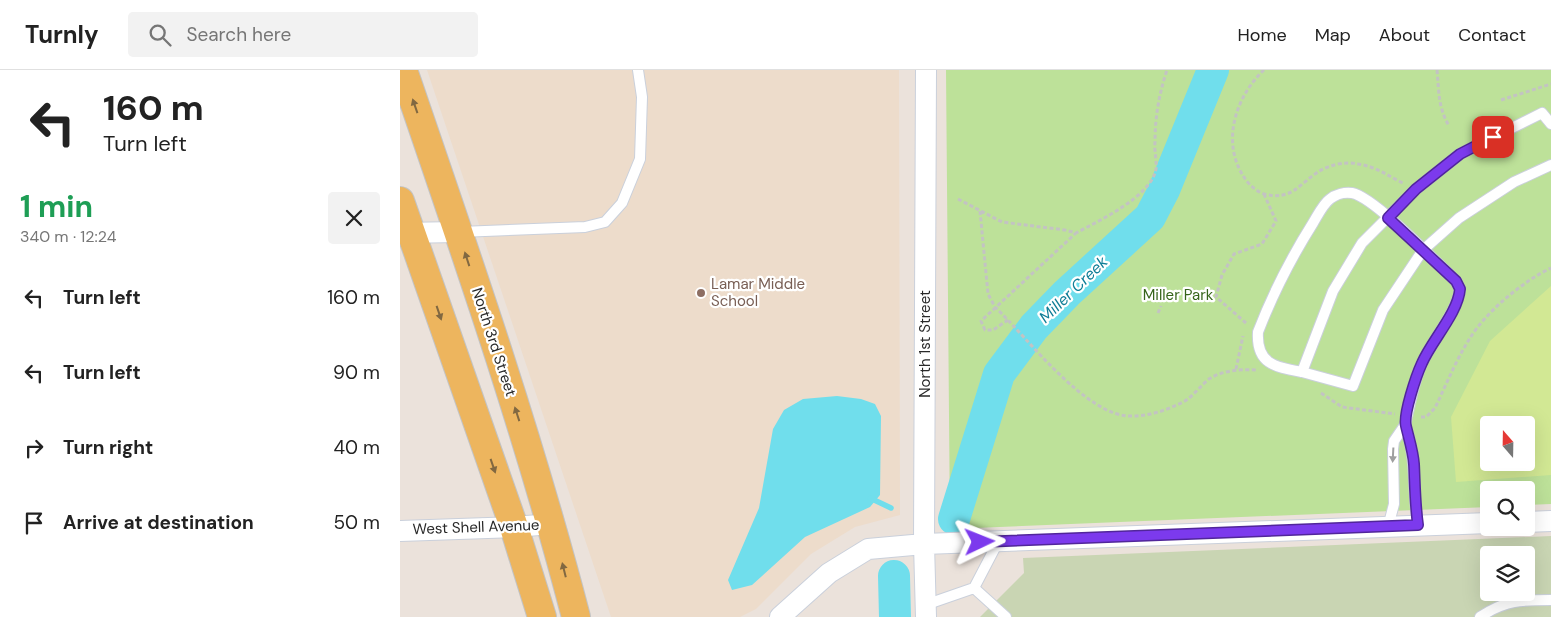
<!DOCTYPE html>
<meta charset="utf-8">
<style>
body{margin:0;font-family:"DM Sans",sans-serif;background:#f2f2f2;color:#222;height:100vh;display:flex;flex-direction:column;font-size:19px;white-space:nowrap}
*{box-sizing:border-box;margin:0}
p{font-size:16px;color:#767676}
.icon{flex:none;width:28px;height:28px;fill:none;stroke:currentColor;stroke-width:2;stroke-linecap:round;stroke-linejoin:round}
.map{position:relative;flex:1;overflow:hidden}
.details{display:flex;flex-direction:column;background:#fff;width:400px}
.details>*{flex:none}
.banner{background:#fff;color:#222;overflow:hidden}
.needle{width:32px;rotate:340deg}
.tools{position:absolute;left:1080px;top:346px;display:grid;gap:10px}
.tools a{display:grid;place-items:center;width:55px;height:55px;border-radius:5px;background:#fff;box-shadow:0 5px 20px #0002;font-size:25px}
.pin{position:absolute;display:grid;place-items:center;width:42px;height:42px;color:#fff;margin:-21px;border-radius:10px;box-shadow:0 2px 8px #0006}
.me{position:absolute;width:55px;margin:-28px;rotate:88deg;stroke-linejoin:round;filter:drop-shadow(0 0 4px #0008)}
.turn{display:flex;align-items:center;gap:18px;height:105px;padding:0 20px;font-size:22px}
.turn .icon{width:65px;height:65px;stroke-width:2.5}
.turn b{display:block;font-size:35px;line-height:42px}
.round{display:grid;place-items:center;flex:none;width:52px;height:52px;border-radius:5px;background:#f2f2f2}
.head{display:flex;align-items:center;justify-content:space-between;height:85px;padding:0 20px}
h1{font-size:30px;font-weight:700;line-height:38px;color:#1e9e55}
ul{padding:0;list-style:none}
li{display:flex;align-items:center;gap:15px;height:75px;padding:0 20px}
li div{flex:1}
li b{display:block;font-size:19px}
li em{font-style:normal}
header{display:flex;align-items:center;gap:30px;box-sizing:border-box;height:70px;padding:0 25px;background:#fff;border-bottom:1px solid #e0e0e0}
header strong{font-size:24px}
nav{display:flex;gap:28px;margin-inline-start:auto;font-size:18px}
.search{width:350px;height:45px;background:#f2f2f2;display:flex;align-items:center;gap:12px;box-sizing:border-box;padding:0 18px;border-radius:5px;color:#767676;font-size:19px}
main{display:flex;flex:1;min-height:0}
.map>svg:first-child{display:block}
.education{fill:#eddccb}
.green{fill:#bde199;fill-rule:evenodd}
.cemetery{fill:#c9d5b3;fill-rule:evenodd}
.pitch{fill:#d2e894;fill-rule:evenodd}
.water{fill:#70deec}
.lines{fill:none;stroke-linecap:round;stroke-linejoin:round}
.stream{stroke:#70deec;stroke-width:5.5}
.river{stroke:#70deec;stroke-width:32}
.lane-casing{stroke:#cad0db;stroke-width:12}
.street-casing{stroke:#cad0db;stroke-width:22}
.primary-casing{stroke:#c3c3c3;stroke-width:30}
.path{stroke:#c3c3c3;stroke-width:3;stroke-dasharray:4 2.5;stroke-linecap:butt}
.lane{stroke:#fff;stroke-width:10}
.street{stroke:#fff;stroke-width:20}
.primary{stroke:#edb55e;stroke-width:28}
.oneway{fill:#816841}
.oneway2{fill:#9f9f9f}
.route-casing{stroke:#51269a;stroke-width:12}
.route{stroke:#7c3aed;stroke-width:9}
.education-dot{fill:#8d6e63;stroke:#fff;stroke-width:2}
.labels{text-anchor:middle;stroke-width:4.5;stroke-linejoin:round;paint-order:stroke}
.education-label{font-size:15px;fill:#785e54;stroke:#fff;text-anchor:start}
.park-label{font-size:15px;fill:#36641b;stroke:#fff}
.street-label{font-size:15px;fill:#292929;stroke:#fff}
.water-label{font-size:16px;font-style:italic;fill:#107e97;stroke:#fff}
</style>
<header>
<strong>Turnly</strong>
<div class="search"><svg class="icon" aria-label="search" viewBox="0 0 24 24"><circle cx="10" cy="10" r="6"/><path d="M15 15l6 6"/></svg>Search here</div>
<nav><a>Home</a><a>Map</a><a>About</a><a>Contact</a></nav>
</header>
<main>
<section class="details">
<div class="banner">
<div class="turn"><svg class="icon" aria-label="left" viewBox="0 0 24 24"><path d="M17 20v-9H6M10 6l-5 5 5 5"/></svg><div><b>160 m</b>Turn left</div></div>
</div>
<div class="head"><div><h1>1 min</h1><p>340 m · 12:24</p></div><a class="round"><svg class="icon" aria-label="close" viewBox="0 0 24 24"><path d="M6 6l12 12M18 6L6 18"/></svg></a></div>
<ul>
<li><svg class="icon" aria-label="left" viewBox="0 0 24 24"><path d="M17 20v-9H6M10 6l-5 5 5 5"/></svg><div><b>Turn left</b></div><em>160 m</em></li>
<li><svg class="icon" aria-label="left" viewBox="0 0 24 24"><path d="M17 20v-9H6M10 6l-5 5 5 5"/></svg><div><b>Turn left</b></div><em>90 m</em></li>
<li><svg class="icon" aria-label="right" viewBox="0 0 24 24"><path d="M7 20v-9h11M14 6l5 5-5 5"/></svg><div><b>Turn right</b></div><em>40 m</em></li>
<li><svg class="icon" aria-label="arrive" viewBox="0 0 24 24"><path d="M6 21V4h12l-3 4 3 4H6"/></svg><div><b>Arrive at destination</b></div><em>50 m</em></li>
</ul>
</section>
<div class="map">
<svg width="1151" height="547" viewBox="0 0 1151 547">
<rect width="100%" height="100%" fill="#ebe2db"/>
<!-- education -->
<path class="education" d="M 27,0 L 499,0 L 500,445 L 455,457 L 411,484 L 356,539 L 340,547 L 211,547 Z"/>
<!-- green -->
<path class="green" d="M 546,0 L 1151,0 L 1151,434 L 1126,435 L 1126,420 L 1089,420 L 1089,437 L 550,459 ZM 1089,355 L 1126,355 L 1126,392 L 1089,392 Z"/>
<!-- cemetery -->
<path class="cemetery" d="M 1151,466 L 1151,547 L 580,547 L 624,503 L 623,488 ZM 1089,485 L 1126,485 L 1126,522 L 1089,522 Z"/>
<!-- pitch -->
<path class="pitch" d="M 1151,216 L 1151,405 L 1056,412 L 1051,347 L 1090,271 ZM 1089,355 L 1126,355 L 1126,392 L 1089,392 Z"/>
<!-- water -->
<path class="water" d="M 437,326 L 461,329 L 475,334 L 481,346 L 480,425 L 470,437 L 405,467 L 352,515 L 332,520 L 328,510 L 359,438 L 373,359 L 384,340 L 403,329 Z"/>
<g class="lines">
<!-- stream -->
<path class="stream" d="M 470,428 L 491,438"/>
<!-- river -->
<path class="river" d="M 554,449 L 599,304 L 634,257 L 667,223 L 750,147 L 764,120 L 813,0
M 494,506 L 495,547"/>
<defs>
<path id="lane" d="M 1151,54 L 1142,43 L 1060,84 L 1016,119 L 962,173 L 933,221 L 902,302 L 953,316 L 983,240 L 1023,180 L 1059,148 L 1114,112 L 1151,95
M 60,162 L 185,157 L 205,152 L 222,133 L 240,89 L 242,27 L 238,0
M 902,302 C 875,297 856,294 858,262 C 873,223 891,188 913,153 C 918,145 923,134 930,129 C 936,124 945,122 952,123 C 974,127 1037,193 1056,211 L 1060,219 C 1058,240 1033,270 1023,291 C 1013,311 1011,333 1005,355
M 988,457 L 994,434 L 993,379 L 994,371 L 1005,355 C 1017,387 1012,421 1018,455
M 598,472 L 574,518 L 606,547
M 525,535 L 574,518
M 1080,547 C 1105,530 1122,530 1151,530"/>
<path id="street" d="M 0,163 L 59,162
M 1126,452 L 1151,451
M 0,461 L 114,457 L 152,454
M 380,547 L 429,503 L 468,479 L 524,474 L 1089,453
M 526,547 L 524,474 L 526,0"/>
<path id="primary" d="M 3,0 C 65,181 128,362 176,547
M 0,131 L 114,457 L 142,547"/>
</defs>
<!-- lane casing -->
<use href="#lane" class="lane-casing"/>
<!-- street casing -->
<use href="#street" class="street-casing"/>
<!-- primary casing -->
<use href="#primary" class="primary-casing"/>
<!-- path -->
<path class="path" d="M 864,0 C 835,27 821,73 844,107 C 848,114 856,121 864,124 C 892,131 899,114 918,102 C 928,95 946,91 958,94 C 975,96 988,106 1003,113
M 1037,0 C 1039,22 1038,37 1049,56
M 1101,30 L 1151,14
M 558,129 L 602,152 L 665,160 L 676,163 C 698,151 751,127 756,99 C 757,91 754,81 755,72 C 755,47 759,24 767,0
M 580,141 L 588,224 L 595,237 C 627,267 687,348 732,346 C 750,346 767,340 783,332 C 793,327 800,316 809,309 C 823,300 841,299 857,300
M 758,243 L 761,236
M 608,250 L 593,260 L 585,260 L 581,251 L 676,163
M 846,253 L 816,227 L 822,205 L 834,184 L 862,174 L 876,151 L 864,124
M 836,299 L 843,266
M 921,323 L 942,337 L 995,344
M 1021,347 L 1026,347 L 1035,338 C 1046,315 1056,290 1070,268 C 1086,242 1123,211 1151,198"/>
<!-- lane -->
<use href="#lane" class="lane"/>
<!-- street -->
<use href="#street" class="street"/>
<!-- primary -->
<use href="#primary" class="primary"/>
</g>
<!-- one-way arrows -->
<defs><path id="oneway-solid" d="M-6-.8H1V-3.2L6.5 0L1 3.2V.8H-6Z" transform="scale(1.25)"/></defs>
<g class="oneway">
<use href="#oneway-solid" transform="translate(15 36) rotate(-109)"/>
<use href="#oneway-solid" transform="translate(67 189) rotate(-108)"/>
<use href="#oneway-solid" transform="translate(39 243) rotate(71)"/>
<use href="#oneway-solid" transform="translate(117 344) rotate(-108)"/>
<use href="#oneway-solid" transform="translate(93 396) rotate(71)"/>
<use href="#oneway-solid" transform="translate(164 500) rotate(-104)"/>
</g>
<use class="oneway2" href="#oneway-solid" transform="translate(993 385) rotate(93)"/>
<g class="lines">
<defs>
<path id="route" d="M 580,472 L 1018,455 C 1015,434 1015,415 1014,394 C 1013,381 1009,369 1006,356 C 1003,345 1016,306 1022,293 C 1032,270 1058,243 1060,219 L 1056,211 L 988,148 L 1016,119 L 1060,84 L 1093,67"/>
</defs>
<!-- route casing -->
<use href="#route" class="route-casing"/>
<!-- route -->
<use href="#route" class="route"/>
</g>
<!-- markers -->
<circle class="education-dot" cx="301" cy="223" r="5"/>
<g class="labels">
<!-- education labels -->
<g class="education-label">
<text x="311" y="219">Lamar Middle<tspan x="311" dy="17">School</tspan></text>
</g>
<!-- park labels -->
<g class="park-label">
<text x="778" y="230">Miller Park</text>
</g>
<!-- street labels -->
<g class="street-label">
<text transform="translate(94 272) rotate(72)" y="5">North 3rd Street</text>
<text transform="translate(525 274) rotate(-90)" y="5">North 1st Street</text>
<text transform="translate(76 457) rotate(-2)" y="5">West Shell Avenue</text>
</g>
<!-- water labels -->
<g class="water-label">
<text transform="translate(673 219) rotate(-44)" y="6">Miller Creek</text>
</g>
</g>
</svg>
<div class="tools">
<a><svg class="needle" viewBox="-14 -14 28 28"><path d="M0-13l5 13h-10z" fill="#e53935"/><path d="M0 13l5-13h-10z" fill="#767676"/></svg></a>
<a><svg class="icon" aria-label="search" viewBox="0 0 24 24"><circle cx="10" cy="10" r="6"/><path d="M15 15l6 6"/></svg></a>
<a><svg class="icon" aria-label="layers" viewBox="0 0 24 24"><path d="M12 4l9 5-9 5-9-5zM3 14l9 5 9-5"/></svg></a>
</div>
<div class="pin" style="left:1093px;top:67px;background:#d93025"><svg class="icon" aria-label="arrive" viewBox="0 0 24 24"><path d="M6 21V4h12l-3 4 3 4H6"/></svg></div>
<svg class="me" style="left:580px;top:472px" viewBox="-20 -20 40 40"><path d="M0-17L14 15 0 8-14 15z" fill="#7c3aed" stroke="#fff" stroke-width="4"/></svg>
</div>
</main>
